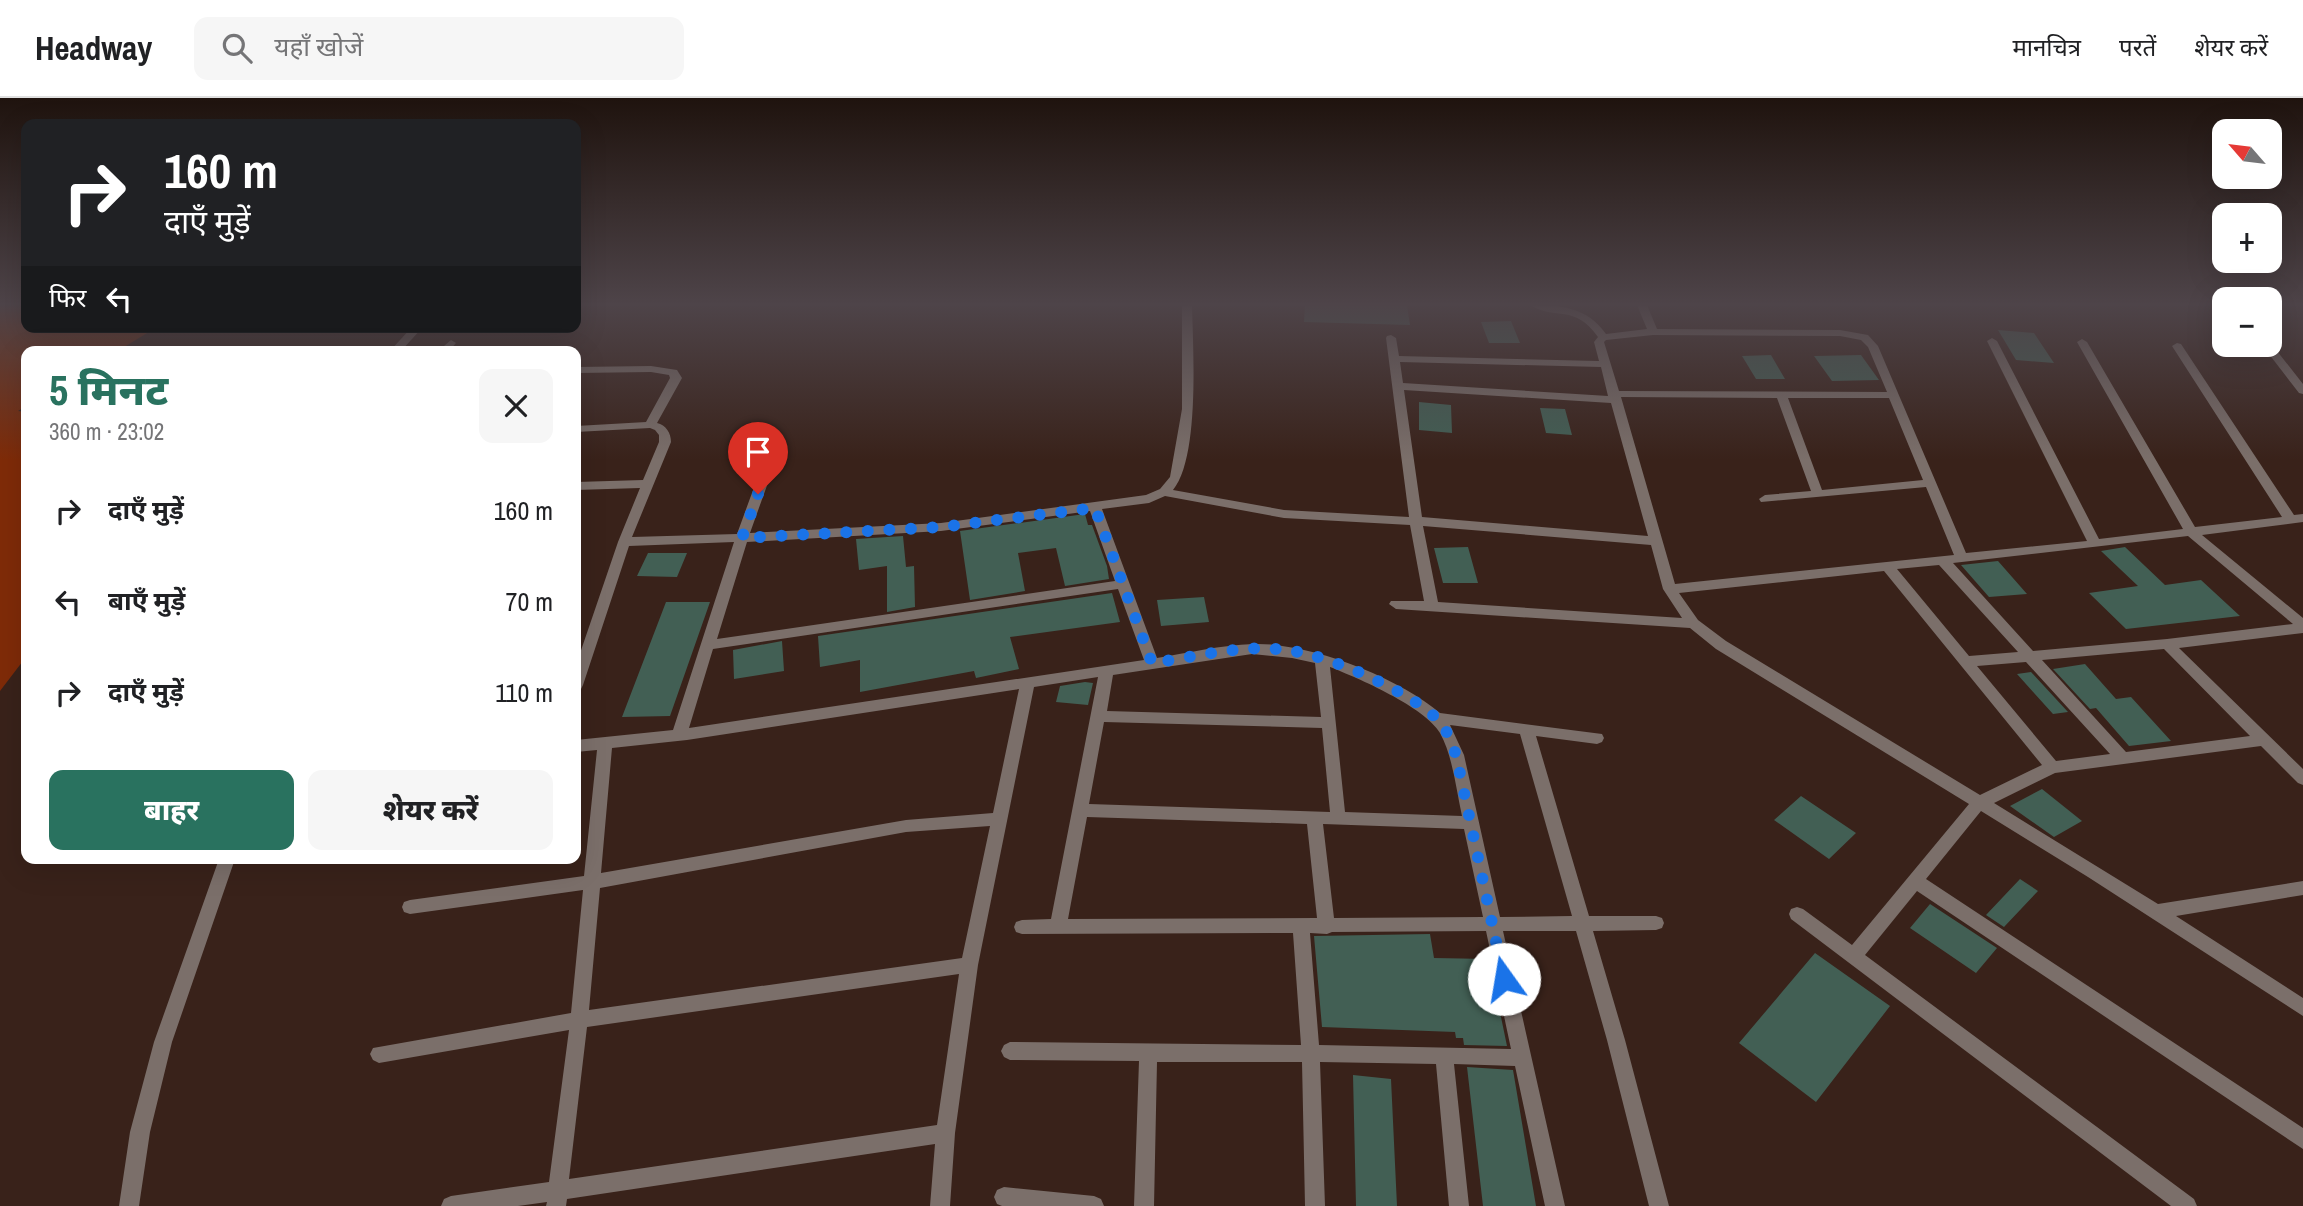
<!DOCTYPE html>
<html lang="hi">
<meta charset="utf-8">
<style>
body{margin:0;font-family:"Archivo Narrow","Noto Sans Devanagari",sans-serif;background:#f6f6f6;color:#202124;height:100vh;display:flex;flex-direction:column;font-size:26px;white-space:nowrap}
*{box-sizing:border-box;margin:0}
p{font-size:23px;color:#757577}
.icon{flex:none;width:38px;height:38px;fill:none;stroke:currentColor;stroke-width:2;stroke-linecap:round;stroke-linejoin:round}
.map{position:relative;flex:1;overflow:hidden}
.details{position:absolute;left:21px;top:248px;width:560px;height:518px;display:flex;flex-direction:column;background:#fff;border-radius:14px;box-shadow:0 7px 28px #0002}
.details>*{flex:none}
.hud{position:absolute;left:21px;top:21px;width:560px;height:214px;border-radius:14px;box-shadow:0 7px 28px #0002;background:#202124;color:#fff;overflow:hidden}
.needle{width:46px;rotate:298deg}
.buttons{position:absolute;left:2212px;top:21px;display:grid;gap:14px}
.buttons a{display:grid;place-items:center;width:70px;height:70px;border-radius:14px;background:#fff;box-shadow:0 7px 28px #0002;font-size:35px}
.pin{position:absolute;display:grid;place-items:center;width:60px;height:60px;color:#fff;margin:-72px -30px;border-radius:50% 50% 50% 0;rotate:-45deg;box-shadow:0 0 7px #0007}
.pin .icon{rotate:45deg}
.me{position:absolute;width:77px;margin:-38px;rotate:347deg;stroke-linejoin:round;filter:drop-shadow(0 0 5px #0008)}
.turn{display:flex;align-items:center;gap:24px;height:147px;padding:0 28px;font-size:32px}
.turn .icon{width:91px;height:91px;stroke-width:2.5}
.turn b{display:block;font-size:49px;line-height:60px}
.then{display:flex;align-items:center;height:66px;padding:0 28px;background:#0003;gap:14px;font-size:26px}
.round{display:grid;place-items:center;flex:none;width:74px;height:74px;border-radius:14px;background:#f6f6f6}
.headline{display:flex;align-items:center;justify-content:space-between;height:119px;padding:0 28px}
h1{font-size:42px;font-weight:800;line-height:52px;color:#29725f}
.action{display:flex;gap:14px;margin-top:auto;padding:14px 28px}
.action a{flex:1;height:80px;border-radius:14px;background:#29725f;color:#fff;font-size:28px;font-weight:800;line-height:80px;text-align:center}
.action a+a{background:#f6f6f6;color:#202124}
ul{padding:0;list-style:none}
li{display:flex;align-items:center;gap:21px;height:91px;padding:0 28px}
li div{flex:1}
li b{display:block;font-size:26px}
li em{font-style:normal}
header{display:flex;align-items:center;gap:42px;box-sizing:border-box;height:98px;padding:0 35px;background:#fff;border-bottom:2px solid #e0e0e0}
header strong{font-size:33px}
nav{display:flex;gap:38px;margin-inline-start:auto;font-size:24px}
.search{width:490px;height:63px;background:#f6f6f6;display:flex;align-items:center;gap:18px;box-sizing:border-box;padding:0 24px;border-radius:14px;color:#757577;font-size:26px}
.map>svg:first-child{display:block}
.water{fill:#7f2b08}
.building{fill:#425f54}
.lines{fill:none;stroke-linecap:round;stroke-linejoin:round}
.street{fill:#7b6f6a;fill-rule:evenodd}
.route{stroke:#1a73e8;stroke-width:12;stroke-dasharray:0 21.6}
</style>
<header>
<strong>Headway</strong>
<div class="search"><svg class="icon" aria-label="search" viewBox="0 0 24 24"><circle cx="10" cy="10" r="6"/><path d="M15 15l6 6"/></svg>यहाँ खोजें</div>
<nav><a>मानचित्र</a><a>परतें</a><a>शेयर करें</a></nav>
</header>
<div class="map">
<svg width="2303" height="1108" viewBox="0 0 2303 1108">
<rect width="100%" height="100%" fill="#39221a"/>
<!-- water -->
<path class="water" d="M 0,207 L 26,207 L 26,229 L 157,229 L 116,254 L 26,254 L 26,308 L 18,313 L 26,314 L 26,559 L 0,593 Z"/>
<!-- building -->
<path class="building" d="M 1305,207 L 1407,207 L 1410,227 L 1304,224 Z
M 1511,223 L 1520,245 L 1489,245 L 1481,224 Z
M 1998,232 L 2034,235 L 2054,265 L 2016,262 Z
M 1771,257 L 1785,281 L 1756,281 L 1742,258 Z
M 1861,257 L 1879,282 L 1832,283 L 1814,258 Z
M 1419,304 L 1451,307 L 1452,335 L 1419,332 Z
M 1540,310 L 1565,311 L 1572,337 L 1546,335 Z
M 1085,416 L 1088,427 L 1092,427 L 1107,468 L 1109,481 L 1065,488 L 1056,450 L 1018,455 L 1025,493 L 970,502 L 960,433 Z
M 903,438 L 906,469 L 914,468 L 915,509 L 887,514 L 887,468 L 859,472 L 856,441 Z
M 1468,449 L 1478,485 L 1443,485 L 1434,450 Z
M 2125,449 L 2165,487 L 2201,482 L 2240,518 L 2126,531 L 2089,495 L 2138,488 L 2101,453 Z
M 648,455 L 687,455 L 677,479 L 637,478 Z
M 1998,463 L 2027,496 L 1989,499 L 1961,467 Z
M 1112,495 L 1120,524 L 1010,539 L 1019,571 L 976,580 L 974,573 L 860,594 L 860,562 L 820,569 L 818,538 Z
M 1204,499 L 1209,524 L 1161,528 L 1157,502 Z
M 666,504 L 710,504 L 670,618 L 622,619 Z
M 782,543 L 784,573 L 734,581 L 733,552 Z
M 2085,566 L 2116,601 L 2131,599 L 2171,643 L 2129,648 L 2096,610 L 2090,611 L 2053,571 Z
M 2031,574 L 2068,614 L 2053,616 L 2017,576 Z
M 1085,584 L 1093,585 L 1088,607 L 1056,604 L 1060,588 Z
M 2042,691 L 2082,723 L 2054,739 L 2010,708 Z
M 1801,698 L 1856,735 L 1829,761 L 1774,722 Z
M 2020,781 L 2038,793 L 2004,829 L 1986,817 Z
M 1930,806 L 1997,850 L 1976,875 L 1910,830 Z
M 1430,836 L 1434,860 L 1489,861 L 1507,948 L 1464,947 L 1463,940 L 1456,940 L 1455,934 L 1322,929 L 1314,838 Z
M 1815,855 L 1890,908 L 1816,1004 L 1739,945 Z
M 1467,969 L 1513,972 L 1536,1108 L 1483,1108 Z
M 1353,977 L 1391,981 L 1397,1108 L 1356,1108 Z"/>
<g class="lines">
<!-- street -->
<path class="street" d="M 1182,207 L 1192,207 C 1193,251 1200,359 1173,392 L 1284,412 L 1409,419 L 1386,240 L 1387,238 L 1391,237 L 1396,240 L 1399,258 L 1599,263 L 1594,244 L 1598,239 C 1574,205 1556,223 1530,207 C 1561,207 1587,209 1606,236 L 1647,231 L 1637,207 L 1647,207 L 1657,231 L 1840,232 L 1868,237 L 1878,248 L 1966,455 L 2087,443 L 1987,243 L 1992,240 L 1997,243 L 2099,441 L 2183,431 L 2077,244 L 2082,241 L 2087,244 L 2195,429 L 2282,419 L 2172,248 L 2177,245 L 2181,246 L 2294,417 L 2303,416 L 2303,424 L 2202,437 L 2303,520 L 2303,535 L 2179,550 L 2303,671 L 2303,687 L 2298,685 L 2261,648 L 2055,675 L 1994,705 L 2158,806 L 2303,783 L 2303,797 L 2176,818 L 2303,900 L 2303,918 L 2088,779 L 1981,713 L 1926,781 L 2303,1030 L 2303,1051 L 1917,793 L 1865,857 L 2194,1101 L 2197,1108 L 2171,1108 L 1791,821 L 1789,816 L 1791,811 L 1797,809 L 1803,811 L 1852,847 L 1969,706 L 1716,551 L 1690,530 L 1396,511 L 1389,506 L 1391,503 L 1424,503 L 1410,427 L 1284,420 L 1165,398 L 1149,405 L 1102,411 L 1157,560 C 1188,555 1221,547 1253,546 C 1308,544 1398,579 1440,615 L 1602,636 L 1604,640 L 1602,644 L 1597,646 L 1536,638 L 1589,818 L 1656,818 L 1662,820 L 1664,825 L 1662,830 L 1656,832 L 1593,833 L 1625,942 L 1669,1108 L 1649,1108 L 1607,942 L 1576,833 L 1503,833 L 1565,1108 L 1545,1108 L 1515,968 L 1454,966 L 1469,1108 L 1449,1108 L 1436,966 L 1320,964 L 1325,1108 L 1305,1108 L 1302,964 L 1157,964 L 1154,1108 L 1134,1108 L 1139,963 L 1010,962 L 1004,959 L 1001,953 L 1004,947 L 1010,944 L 1301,947 L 1293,835 L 1022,836 L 1016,834 L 1014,829 L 1016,824 L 1022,822 L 1051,821 L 1098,579 L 1034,589 L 978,867 L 955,1035 L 950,1108 L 930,1108 L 935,1046 L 567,1101 L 566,1108 L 546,1108 L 547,1104 L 518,1108 L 441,1108 L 444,1101 L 451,1098 L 549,1084 L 569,932 L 379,965 L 373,962 L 370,956 L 373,950 L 571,915 L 583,792 L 410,816 L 404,814 L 402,809 L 404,804 L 410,802 L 584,778 L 597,652 L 576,654 L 576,642 L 673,632 L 734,444 L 629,448 L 583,587 L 581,591 L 576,592 L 576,567 L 618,444 L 640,390 L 576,392 L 576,384 L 643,382 L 659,344 L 659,337 L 655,332 L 650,330 L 576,334 L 576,328 L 646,324 L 670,280 L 669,277 L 651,274 L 576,275 L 576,269 L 651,268 L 677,272 L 682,280 L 657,325 C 666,327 671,335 671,344 L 632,439 L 737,436 L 768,351 L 774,347 L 780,351 L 750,435 L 941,425 L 1146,397 L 1160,391 L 1170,379 L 1182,311 ZM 1653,237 L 1840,238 L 1861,242 L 1868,249 L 1887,294 L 1619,293 L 1604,244 L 1606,242 ZM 1400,264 L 1601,269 L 1608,298 L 1403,285 ZM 1404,292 L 1611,305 L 1648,438 L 1422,419 ZM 1621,299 L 1777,300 L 1811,393 L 1765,397 L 1759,401 L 1761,404 L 1926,389 L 1954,457 L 1675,486 ZM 1788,300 L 1889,300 L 1923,382 L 1822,392 ZM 1090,413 L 1115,483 L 717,541 L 747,444 L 941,433 ZM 1423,428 L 1651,447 L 1663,491 L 1682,520 L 1438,504 ZM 2188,438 L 2293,526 L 2167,541 L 2033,553 L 1953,465 ZM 1939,467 L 2018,554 L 1969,558 L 1897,471 ZM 1884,473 L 2042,667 L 1980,697 L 1726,543 L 1698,522 L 1679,495 ZM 1118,491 L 1144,562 L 689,630 L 713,551 ZM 2164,551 L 2250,638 L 2126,654 L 2042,562 ZM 1252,556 L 1292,560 L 1315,565 L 1321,619 L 1107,613 L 1113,577 ZM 2026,564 L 2110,656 L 2056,663 L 1977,568 ZM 1330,569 C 1358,580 1425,609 1440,635 C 1453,659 1456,691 1462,718 L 1345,714 ZM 1019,591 L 993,715 L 906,722 L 601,775 L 612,650 L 687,642 ZM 1104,624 L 1322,630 L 1330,714 L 1089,706 ZM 1450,627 L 1520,636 L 1572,818 L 1500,819 L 1464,657 ZM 1087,719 L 1307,726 L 1317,820 L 1068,821 ZM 1323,726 L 1464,731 L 1483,819 L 1334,820 ZM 990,728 L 962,860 L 589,912 L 600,790 L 906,734 ZM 1486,833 L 1511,951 L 1319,947 L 1310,835 L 1327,836 L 1332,834 ZM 959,876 L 937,1027 L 569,1081 L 587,929 Z
M 412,229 L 423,229 L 400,254 L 389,254 Z
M 451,242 L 456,245 L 448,254 L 437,254 Z
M 2270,244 L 2303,286 L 2303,296 L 2299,295 L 2262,247 L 2270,247 Z
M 219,761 L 235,761 L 172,944 L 150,1034 L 139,1108 L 119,1108 L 130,1034 L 154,944 Z
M 1004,1089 L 1094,1098 L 1101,1101 L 1104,1108 L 1002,1108 L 997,1106 L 994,1099 L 997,1092 Z"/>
</g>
<!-- sky -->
<linearGradient id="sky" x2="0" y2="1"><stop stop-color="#1f130e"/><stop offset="0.57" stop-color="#4e4449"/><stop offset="1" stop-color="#4e4449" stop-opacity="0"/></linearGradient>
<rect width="2303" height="362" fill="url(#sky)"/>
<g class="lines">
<!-- route -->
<path class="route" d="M 758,396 L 742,440 L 941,429 L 1095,410 L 1152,565 C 1195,559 1242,546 1286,552 C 1326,556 1407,592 1436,620 C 1447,630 1451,644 1456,657 L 1504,881"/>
</g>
</svg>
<div class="buttons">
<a><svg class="needle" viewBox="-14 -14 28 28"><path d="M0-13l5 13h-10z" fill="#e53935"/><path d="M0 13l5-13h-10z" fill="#757577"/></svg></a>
<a>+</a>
<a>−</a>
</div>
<div class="pin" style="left:758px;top:396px;background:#d93025"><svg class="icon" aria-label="arrive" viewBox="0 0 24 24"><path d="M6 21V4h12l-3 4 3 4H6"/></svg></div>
<svg class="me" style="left:1504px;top:881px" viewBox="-20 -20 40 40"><circle r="19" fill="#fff"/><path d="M0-13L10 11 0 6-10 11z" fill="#1a73e8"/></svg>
<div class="hud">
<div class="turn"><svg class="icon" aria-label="right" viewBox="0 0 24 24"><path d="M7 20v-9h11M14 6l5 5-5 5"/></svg><div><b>160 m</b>दाएँ मुड़ें</div></div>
<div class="then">फिर<svg class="icon" aria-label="left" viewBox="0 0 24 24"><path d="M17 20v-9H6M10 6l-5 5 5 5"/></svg></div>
</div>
<section class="details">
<div class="headline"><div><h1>5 मिनट</h1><p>360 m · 23:02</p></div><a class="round"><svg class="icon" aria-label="close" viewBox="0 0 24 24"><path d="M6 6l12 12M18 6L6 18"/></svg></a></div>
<ul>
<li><svg class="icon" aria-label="right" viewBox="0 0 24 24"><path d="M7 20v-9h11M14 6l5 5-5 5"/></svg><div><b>दाएँ मुड़ें</b></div><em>160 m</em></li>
<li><svg class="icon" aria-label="left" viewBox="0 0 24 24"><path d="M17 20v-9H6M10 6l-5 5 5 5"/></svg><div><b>बाएँ मुड़ें</b></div><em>70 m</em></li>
<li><svg class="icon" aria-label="right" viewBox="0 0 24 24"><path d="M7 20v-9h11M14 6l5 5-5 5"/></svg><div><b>दाएँ मुड़ें</b></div><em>110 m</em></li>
</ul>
<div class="action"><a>बाहर</a><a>शेयर करें</a></div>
</section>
</div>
